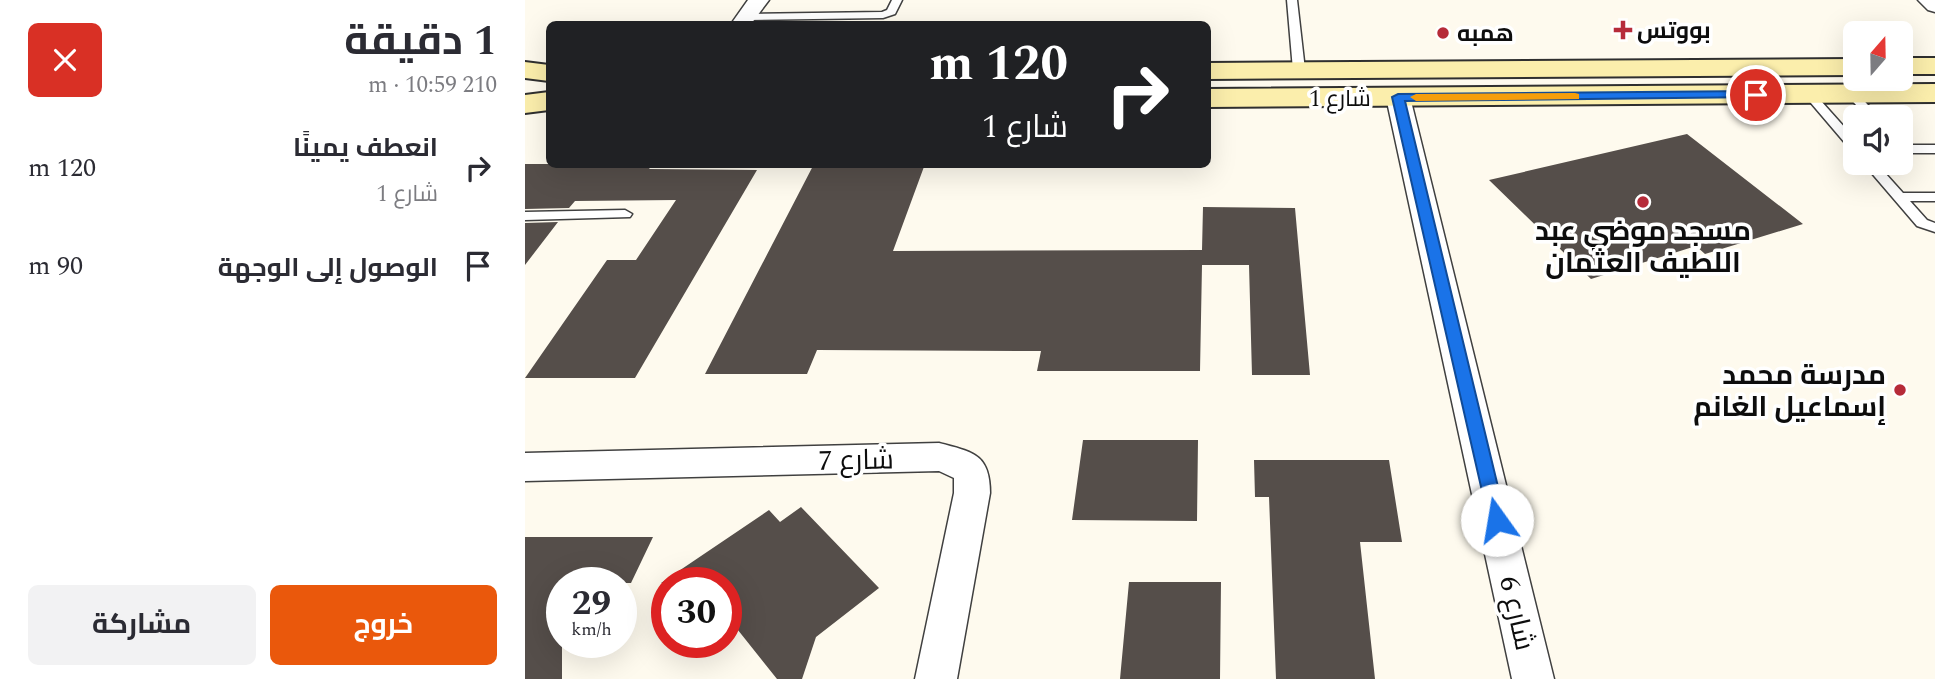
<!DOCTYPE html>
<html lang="ar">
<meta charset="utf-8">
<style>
body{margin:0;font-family:Spectral,Cairo,serif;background:#f2f2f3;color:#2b2b33;direction:rtl;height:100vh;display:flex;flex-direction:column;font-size:26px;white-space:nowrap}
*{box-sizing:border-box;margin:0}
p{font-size:23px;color:#7c7c81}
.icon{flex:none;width:38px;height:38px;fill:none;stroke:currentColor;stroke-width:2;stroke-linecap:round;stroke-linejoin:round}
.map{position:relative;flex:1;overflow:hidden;direction:ltr}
.drawer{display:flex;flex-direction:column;background:#fff;width:525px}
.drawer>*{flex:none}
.hud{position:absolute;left:21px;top:21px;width:665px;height:147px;border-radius:10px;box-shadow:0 7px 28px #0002;direction:rtl;background:#202124;color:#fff;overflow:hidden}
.needle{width:46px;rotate:20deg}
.buttons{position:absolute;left:1318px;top:21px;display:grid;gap:14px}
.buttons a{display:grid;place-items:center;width:70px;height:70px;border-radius:10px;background:#fff;box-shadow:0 7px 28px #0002;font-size:35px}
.speed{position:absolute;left:21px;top:567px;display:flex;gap:14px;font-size:35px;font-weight:700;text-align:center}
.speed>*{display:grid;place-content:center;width:91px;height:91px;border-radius:50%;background:#fff;box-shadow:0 7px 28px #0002;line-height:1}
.speed small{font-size:18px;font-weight:400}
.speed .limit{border:10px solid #d22;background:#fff;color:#111}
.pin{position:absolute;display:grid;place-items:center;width:60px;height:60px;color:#fff;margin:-30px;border:4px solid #fff;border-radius:50%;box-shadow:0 2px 7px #0007}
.me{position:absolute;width:77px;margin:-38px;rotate:347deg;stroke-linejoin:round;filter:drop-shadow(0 0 5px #0008)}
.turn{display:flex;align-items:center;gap:24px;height:147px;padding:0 28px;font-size:32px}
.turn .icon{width:91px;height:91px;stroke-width:2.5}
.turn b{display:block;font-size:49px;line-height:60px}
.round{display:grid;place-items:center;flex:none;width:74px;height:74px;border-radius:10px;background:#f2f2f3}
.headline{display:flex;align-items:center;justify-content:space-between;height:119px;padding:0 28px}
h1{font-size:42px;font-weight:700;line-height:52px}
.primary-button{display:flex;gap:14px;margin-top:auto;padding:14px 28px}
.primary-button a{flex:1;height:80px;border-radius:10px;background:#ea580c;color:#fff;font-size:28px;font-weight:700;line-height:80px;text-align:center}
.primary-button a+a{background:#f2f2f3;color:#2b2b33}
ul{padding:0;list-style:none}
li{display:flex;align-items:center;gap:21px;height:98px;padding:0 28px}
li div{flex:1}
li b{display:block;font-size:26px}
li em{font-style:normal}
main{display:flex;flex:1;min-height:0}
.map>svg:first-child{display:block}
.building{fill:#554e4a}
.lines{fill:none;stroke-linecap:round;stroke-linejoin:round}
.lane-casing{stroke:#404040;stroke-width:3}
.street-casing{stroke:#404040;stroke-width:3}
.secondary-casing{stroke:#2f2f2f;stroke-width:4}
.lane{fill:#fff;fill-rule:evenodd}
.street{fill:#fff;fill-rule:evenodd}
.secondary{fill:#fbeeac;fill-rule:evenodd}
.route{fill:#1a73e8;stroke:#114b97;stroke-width:2}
.slow{fill:#f59e0b}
.poi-dot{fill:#b62b39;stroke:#fff;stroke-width:2.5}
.labels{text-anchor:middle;stroke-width:7;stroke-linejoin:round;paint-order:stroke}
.far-poi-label{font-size:23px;font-weight:bold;fill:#0d0d0d;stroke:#fff;text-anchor:start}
.far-street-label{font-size:23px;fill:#0d0d0d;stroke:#fff}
.poi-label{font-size:28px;font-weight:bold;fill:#0d0d0d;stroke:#fff}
.street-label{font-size:28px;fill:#0d0d0d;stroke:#fff}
</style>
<main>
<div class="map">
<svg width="1410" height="679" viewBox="0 0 1410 679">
<rect width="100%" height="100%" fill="#fefaee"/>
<!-- building -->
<path class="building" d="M 1162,134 L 1278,224 L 1180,254 L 1171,246 L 1066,279 L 964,180 Z
M 0,164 L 128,164 L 124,169 L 232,170 L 110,378 L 0,378 L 82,260 L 111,260 L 151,200 L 50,201 L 44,208 L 0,209 Z
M 289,164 L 400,164 L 368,251 L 677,250 L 678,207 L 770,208 L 785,375 L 727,375 L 724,265 L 677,265 L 675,371 L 512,371 L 516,351 L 292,350 L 282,374 L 180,374 Z
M 33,222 L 0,265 L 0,223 Z
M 558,440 L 673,440 L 672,521 L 547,520 Z
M 729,460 L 864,460 L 877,542 L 835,542 L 850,679 L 751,679 L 744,497 L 730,497 Z
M 276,507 L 354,588 L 291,637 L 277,679 L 252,679 L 201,615 L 201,583 L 136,583 L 244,510 L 255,522 Z
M 0,537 L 128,537 L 106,583 L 37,583 L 37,679 L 0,679 Z
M 604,582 L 696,582 L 695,679 L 595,679 Z"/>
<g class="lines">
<defs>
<path id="lane" d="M 367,0 L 377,0 L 370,14 L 358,18 L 222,20 L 217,17 L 222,14 L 357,12 L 362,10 Z
M 762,0 L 772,0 L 780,70 L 774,73 L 768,70 Z
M 1284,90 L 1288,92 L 1330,139 L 1330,151 L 1326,150 L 1280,96 L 1278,94 Z
M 1327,90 L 1331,92 L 1354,117 L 1342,117 L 1321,94 Z
M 1376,145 L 1410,145 L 1410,153 L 1376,153 Z
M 1338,163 L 1351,163 L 1378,193 L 1410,193 L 1410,201 L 1385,201 L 1402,220 L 1410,223 L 1410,232 L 1392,226 Z
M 100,210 L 107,214 L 105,217 L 0,220 L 0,212 Z"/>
<path id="street" d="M 223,0 L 244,0 L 226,24 L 206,24 Z
M 1393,0 L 1410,0 L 1410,12 L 1403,10 Z
M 873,90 L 881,92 L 885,97 L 1029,679 L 987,679 L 861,97 L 865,92 Z
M 414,443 C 448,452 465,454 465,493 L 432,679 L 390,679 L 429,493 L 429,478 L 414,471 L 0,481 L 0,453 Z"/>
<path id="secondary" d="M 1376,58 L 1410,58 L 1410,74 L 1376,74 Z
M 1330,59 L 1330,75 L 682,79 L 682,63 Z
M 0,62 L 24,65 L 24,81 L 0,78 Z
M 1410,84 L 1410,102 L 682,107 L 682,89 Z
M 24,92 L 24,110 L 0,113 L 0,95 Z"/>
</defs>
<!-- lane casing -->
<use href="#lane" class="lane-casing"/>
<!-- street casing -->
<use href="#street" class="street-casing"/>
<!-- secondary casing -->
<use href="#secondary" class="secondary-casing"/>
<!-- lane -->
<use href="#lane" class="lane"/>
<!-- street -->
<use href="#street" class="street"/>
<!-- secondary -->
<use href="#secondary" class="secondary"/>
</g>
<!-- route -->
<path class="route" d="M 1231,91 L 1237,95 L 1235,97 L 880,101 L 981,520 L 978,526 L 972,529 L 965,526 L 867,97 L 873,94 Z"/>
<!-- slow -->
<path class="slow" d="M 1050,93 L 1054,94 L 1054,99 L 891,101 L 885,97 L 891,94 Z"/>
<!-- markers -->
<g class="poi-dot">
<path d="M1094.5 19.5h7v7h7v7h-7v7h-7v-7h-7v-7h7z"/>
<circle cx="918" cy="33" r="7"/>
<circle cx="1118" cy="202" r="7"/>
<circle cx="1375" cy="390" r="7"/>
</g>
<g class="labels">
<!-- far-poi labels -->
<g class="far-poi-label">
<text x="1112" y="38">بووتس</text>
<text x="932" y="41">همبه</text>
</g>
<!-- far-street labels -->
<g class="far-street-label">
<text x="815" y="106">شارع 1</text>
</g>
<!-- poi labels -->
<g class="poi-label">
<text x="1118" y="240">مسجد موضي عبد<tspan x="1118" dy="32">اللطيف العثمان</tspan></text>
<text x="1361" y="384" text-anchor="end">مدرسة محمد<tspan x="1361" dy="32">إسماعيل الغانم</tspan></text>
</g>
<!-- street labels -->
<g class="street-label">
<text transform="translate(331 459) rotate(-1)" y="10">شارع 7</text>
<text transform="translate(993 613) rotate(77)" y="10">شارع 6</text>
</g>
</g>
</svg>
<div class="buttons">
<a><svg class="needle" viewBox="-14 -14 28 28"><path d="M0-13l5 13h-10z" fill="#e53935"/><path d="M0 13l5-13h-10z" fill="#7c7c81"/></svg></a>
<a><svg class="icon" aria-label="sound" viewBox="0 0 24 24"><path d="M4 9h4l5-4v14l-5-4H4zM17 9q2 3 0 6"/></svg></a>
</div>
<div class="speed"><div>29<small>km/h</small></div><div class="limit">30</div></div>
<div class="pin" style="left:1231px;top:95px;background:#d93025"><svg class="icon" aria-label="arrive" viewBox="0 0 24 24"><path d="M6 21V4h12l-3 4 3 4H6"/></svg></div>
<svg class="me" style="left:972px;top:520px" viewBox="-20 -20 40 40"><circle r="19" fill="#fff"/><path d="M0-13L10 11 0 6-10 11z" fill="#1a73e8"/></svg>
<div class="hud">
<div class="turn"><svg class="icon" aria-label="right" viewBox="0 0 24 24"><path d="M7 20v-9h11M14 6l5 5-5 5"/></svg><div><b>120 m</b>شارع 1</div></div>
</div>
</div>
<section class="drawer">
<div class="headline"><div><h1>1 دقيقة</h1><p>210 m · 10:59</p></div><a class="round" style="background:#d93025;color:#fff"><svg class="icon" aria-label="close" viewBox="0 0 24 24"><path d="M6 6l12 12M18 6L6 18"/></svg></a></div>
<ul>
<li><svg class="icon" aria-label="right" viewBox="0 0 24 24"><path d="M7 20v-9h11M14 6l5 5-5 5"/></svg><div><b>انعطف يمينًا</b><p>شارع 1</p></div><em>120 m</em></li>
<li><svg class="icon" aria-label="arrive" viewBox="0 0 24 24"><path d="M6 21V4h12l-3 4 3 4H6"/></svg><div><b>الوصول إلى الوجهة</b></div><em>90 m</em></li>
</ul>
<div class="primary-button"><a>خروج</a><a>مشاركة</a></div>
</section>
</main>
